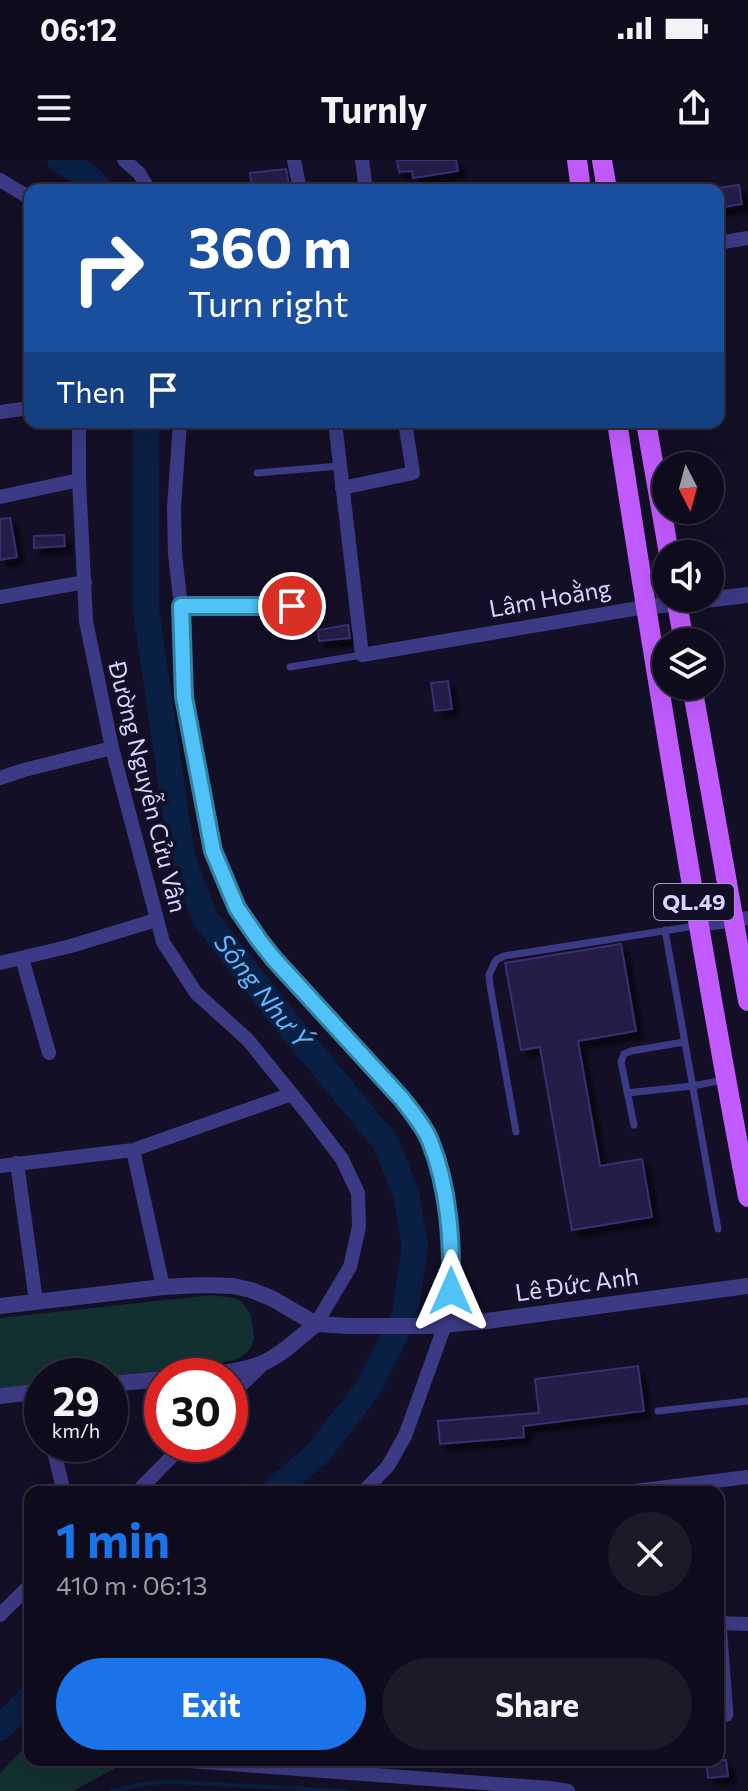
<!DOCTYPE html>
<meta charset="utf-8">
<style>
body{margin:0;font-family:Commissioner,sans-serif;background:#1c1929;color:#f1f3f6;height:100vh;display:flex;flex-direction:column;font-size:30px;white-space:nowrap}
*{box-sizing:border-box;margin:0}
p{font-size:26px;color:#9b9ba3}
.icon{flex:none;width:44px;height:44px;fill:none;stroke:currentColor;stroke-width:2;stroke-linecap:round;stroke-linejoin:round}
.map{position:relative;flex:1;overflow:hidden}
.details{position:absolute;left:24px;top:1326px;width:700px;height:280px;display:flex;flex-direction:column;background:#0e0b1c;border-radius:16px;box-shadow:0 8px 32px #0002,0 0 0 2px #2e2b3b}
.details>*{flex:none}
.hud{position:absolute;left:24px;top:24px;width:700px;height:244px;border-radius:16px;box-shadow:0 8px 32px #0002,0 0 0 2px #2e2b3b;background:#1a4fa0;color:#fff;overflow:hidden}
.needle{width:52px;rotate:174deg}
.buttons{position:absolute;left:652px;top:292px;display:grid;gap:16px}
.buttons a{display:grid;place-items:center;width:72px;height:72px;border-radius:50%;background:#0e0b1c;box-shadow:0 8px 32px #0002,0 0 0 2px #2e2b3b;font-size:40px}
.speed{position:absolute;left:24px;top:1198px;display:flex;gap:16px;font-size:40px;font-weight:700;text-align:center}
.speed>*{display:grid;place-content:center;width:104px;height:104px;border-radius:50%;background:#0e0b1c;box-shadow:0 8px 32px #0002,0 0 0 2px #2e2b3b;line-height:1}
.speed small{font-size:20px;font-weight:400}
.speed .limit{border:12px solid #d22;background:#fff;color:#111}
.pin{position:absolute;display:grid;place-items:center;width:68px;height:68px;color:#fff;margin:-34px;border:4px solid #fff;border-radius:50%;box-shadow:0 2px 8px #0007}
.me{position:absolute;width:88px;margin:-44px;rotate:0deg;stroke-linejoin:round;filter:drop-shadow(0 0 6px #0008)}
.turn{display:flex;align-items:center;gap:28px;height:168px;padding:0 32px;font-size:36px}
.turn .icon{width:104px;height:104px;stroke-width:2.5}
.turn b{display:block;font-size:56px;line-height:68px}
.then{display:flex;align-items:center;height:76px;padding:0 32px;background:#0003;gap:16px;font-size:30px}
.round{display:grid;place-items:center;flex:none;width:84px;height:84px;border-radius:42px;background:#1c1929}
.headline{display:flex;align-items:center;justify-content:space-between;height:136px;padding:0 32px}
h1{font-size:48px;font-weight:700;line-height:60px;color:#1a73e8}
.action{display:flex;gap:16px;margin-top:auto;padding:16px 32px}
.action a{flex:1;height:92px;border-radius:48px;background:#1a73e8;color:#fff;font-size:32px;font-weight:700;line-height:92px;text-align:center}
.action a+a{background:#1c1929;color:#f1f3f6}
.status{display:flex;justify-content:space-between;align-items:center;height:56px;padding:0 40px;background:#0e0b1c;direction:ltr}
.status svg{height:22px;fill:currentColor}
header{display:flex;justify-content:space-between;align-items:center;height:104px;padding:0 32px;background:#0e0b1c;font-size:36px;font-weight:700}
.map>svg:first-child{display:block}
.green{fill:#12302f}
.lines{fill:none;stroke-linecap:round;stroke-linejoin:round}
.stream{stroke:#0a1f44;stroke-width:4}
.river{stroke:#0a1f44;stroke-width:26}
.building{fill:#241b47;stroke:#3b2d73;stroke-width:2;filter:url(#shadow)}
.service{stroke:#3d3a85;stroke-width:7}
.minor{stroke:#3d3a85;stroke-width:14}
.tertiary{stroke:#3d3a85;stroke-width:16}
.primary{stroke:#c25bff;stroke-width:20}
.route-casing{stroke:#337fa1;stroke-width:20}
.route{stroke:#4fc3f7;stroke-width:14}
.labels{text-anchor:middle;stroke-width:8;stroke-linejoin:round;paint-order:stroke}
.shield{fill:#130f26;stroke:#9e99be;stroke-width:2}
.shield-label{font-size:22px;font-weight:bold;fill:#d9d4ff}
.street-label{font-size:24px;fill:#d9d4ff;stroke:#130f26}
.water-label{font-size:26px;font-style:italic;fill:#62b6ff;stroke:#130f26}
</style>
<div class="status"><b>06:12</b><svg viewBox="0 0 49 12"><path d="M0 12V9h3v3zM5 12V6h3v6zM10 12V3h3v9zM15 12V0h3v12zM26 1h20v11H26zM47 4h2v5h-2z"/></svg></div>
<header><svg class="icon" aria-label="menu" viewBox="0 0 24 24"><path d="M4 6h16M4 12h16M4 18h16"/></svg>Turnly<svg class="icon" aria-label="share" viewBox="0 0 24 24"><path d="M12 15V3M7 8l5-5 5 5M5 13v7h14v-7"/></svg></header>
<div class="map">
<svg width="748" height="1631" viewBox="0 0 748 1631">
<defs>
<filter id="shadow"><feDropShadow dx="7" dy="7" stdDeviation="2" flood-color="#0009"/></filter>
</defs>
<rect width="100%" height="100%" fill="#130f26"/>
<!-- green -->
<path class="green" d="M 212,1135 L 234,1138 L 241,1141 L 251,1155 L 254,1177 L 252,1186 L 245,1194 L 237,1199 L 213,1205 L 110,1216 L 42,1216 L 42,1223 L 0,1228 L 0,1158 Z
M 30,1582 L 30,1600 L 123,1600 L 129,1603 L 119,1606 L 73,1631 L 0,1631 L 0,1613 Z"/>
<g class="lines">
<!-- stream -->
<path class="stream" d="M 112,1631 L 148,1623 L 175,1622 L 347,1631"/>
<!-- river -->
<g class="river">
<path d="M 60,0 L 88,16 L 100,30"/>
<path id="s1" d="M 146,262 L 146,450 L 182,697 L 205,758 L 274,847 L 386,983 L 406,1034 L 415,1086 L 405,1155 L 368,1228 L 318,1293 L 273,1332"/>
<path d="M 0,1568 L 30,1538"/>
</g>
</g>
<!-- building -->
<path class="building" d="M 397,0 L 456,0 L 458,11 L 413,18 L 412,11 L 399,12 Z
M 286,9 L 289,24 L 252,28 L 250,13 Z
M 739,25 L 742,44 L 718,48 L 718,28 Z
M 10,358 L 17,397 L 0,400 L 0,359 Z
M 64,375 L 65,386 L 34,388 L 34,376 Z
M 348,465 L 350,478 L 319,481 L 318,470 Z
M 448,521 L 452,549 L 435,551 L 431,523 Z
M 621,784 L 636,871 L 578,881 L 600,1006 L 642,999 L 652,1057 L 572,1070 L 540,887 L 521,890 L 505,803 Z
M 638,1206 L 644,1251 L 523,1266 L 524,1277 L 440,1284 L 438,1261 L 539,1253 L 535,1219 Z
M 706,1600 L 726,1600 L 728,1616 L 708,1618 Z"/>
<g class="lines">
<!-- service -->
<path class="service" d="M 257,313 L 339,306
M 182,446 L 292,446
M 290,507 L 362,495
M 665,770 L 718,1069
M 627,933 L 692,926 L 724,920
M 634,965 L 621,902 L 624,894 L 631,891 L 684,882
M 516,972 L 490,825 L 489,815 L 496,800 L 504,796 L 695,766
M 658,1251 L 748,1241
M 718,1559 L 728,1558 L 730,1555 L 723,1463"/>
<!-- minor -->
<path class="minor" d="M 124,0 L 139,13 L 149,30
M 294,0 L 300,30
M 362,0 L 366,30
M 0,20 L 30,38
M 718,83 L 748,78
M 0,252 L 30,248
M 79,262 L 79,320 L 86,461 L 112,588 L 163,782 L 196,833 L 248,880 L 307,953 L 342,999 L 358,1033 L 359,1067 L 350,1107 L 316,1164
M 180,262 L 174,348 L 175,395 L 181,446 L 184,537 L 213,691 L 237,748 L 259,780 L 415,956 L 430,980 L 443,1024 L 450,1071 L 450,1151 L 405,1276 L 388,1306 L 363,1332
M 335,262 L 362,495 L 645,447
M 342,328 L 413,313 L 405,262
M 0,337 L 79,320
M 0,437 L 85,422
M 0,618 L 24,610 L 112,588
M 699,765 L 748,758
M 22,798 L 49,893
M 0,803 L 71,786 L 156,760
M 133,990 L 163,1127
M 17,1003 L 36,1141
M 0,1006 L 133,990 L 292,934
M 230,1236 L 264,1203
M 52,1284 L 64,1332
M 137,1332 L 184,1284
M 626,1332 L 748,1317
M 0,1455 L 30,1425
M 718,1463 L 748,1464
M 176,1600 L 550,1628 L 568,1631"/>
<!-- tertiary -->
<path class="tertiary" d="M 645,447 L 748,435
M 0,1146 L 163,1127 L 204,1125 L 233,1126 L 251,1130 L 273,1139 L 316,1164 L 349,1166 L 428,1166 L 487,1161 L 748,1126
M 190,1216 C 214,1214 243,1212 265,1202 C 284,1193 300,1177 316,1164
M 110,1224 L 162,1219
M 0,1236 L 42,1231"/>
<!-- primary -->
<path class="primary" d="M 577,0 L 581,30
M 602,0 L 607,30
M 617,262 C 657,521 699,779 748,1037
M 646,262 L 669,394
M 676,438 L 684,482
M 692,526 L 748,841"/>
</g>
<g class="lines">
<defs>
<path id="route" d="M 292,446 L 181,446 L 184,537 L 213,691 L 237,748 L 259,780 L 274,799 L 402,939 C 412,952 424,966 430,981 C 449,1028 452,1081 451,1131"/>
</defs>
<!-- route casing -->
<use href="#route" class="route-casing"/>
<!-- route -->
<use href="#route" class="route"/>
</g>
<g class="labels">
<!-- shield labels -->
<rect class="shield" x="654" y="724" width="80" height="36" rx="6"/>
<g class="shield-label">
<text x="694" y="750">QL.49</text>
</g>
<!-- street labels -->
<g class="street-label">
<text transform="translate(550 439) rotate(-10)" y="8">Lâm Hoằng</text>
<text transform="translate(147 627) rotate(76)" y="8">Đường Nguyễn Cửu Vân</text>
<text transform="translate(577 1125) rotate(-8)" y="8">Lê Đức Anh</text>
</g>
<!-- water labels -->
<g class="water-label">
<text dy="9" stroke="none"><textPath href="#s1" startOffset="596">Sông Như Ý</textPath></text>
</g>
</g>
</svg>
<div class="buttons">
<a><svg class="needle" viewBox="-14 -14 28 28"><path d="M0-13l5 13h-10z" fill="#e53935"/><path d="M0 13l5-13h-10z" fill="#9b9ba3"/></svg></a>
<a><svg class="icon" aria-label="sound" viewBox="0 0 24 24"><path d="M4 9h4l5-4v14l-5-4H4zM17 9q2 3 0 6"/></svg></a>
<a><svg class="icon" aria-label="layers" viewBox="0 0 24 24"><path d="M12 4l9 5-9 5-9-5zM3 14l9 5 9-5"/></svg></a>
</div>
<div class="speed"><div>29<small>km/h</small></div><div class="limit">30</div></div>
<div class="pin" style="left:292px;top:446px;background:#d93025"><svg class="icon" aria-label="arrive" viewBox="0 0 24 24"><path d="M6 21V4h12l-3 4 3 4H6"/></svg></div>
<svg class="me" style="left:451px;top:1131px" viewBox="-20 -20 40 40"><path d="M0-17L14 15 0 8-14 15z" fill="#4fc3f7" stroke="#fff" stroke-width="4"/></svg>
<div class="hud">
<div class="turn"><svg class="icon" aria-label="right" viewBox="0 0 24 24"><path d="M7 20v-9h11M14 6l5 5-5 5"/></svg><div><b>360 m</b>Turn right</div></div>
<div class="then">Then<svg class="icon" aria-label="arrive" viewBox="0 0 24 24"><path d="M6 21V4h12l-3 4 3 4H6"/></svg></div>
</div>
<section class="details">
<div class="headline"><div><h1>1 min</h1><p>410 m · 06:13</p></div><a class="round"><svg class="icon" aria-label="close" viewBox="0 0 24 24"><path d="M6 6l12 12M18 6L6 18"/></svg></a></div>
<div class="action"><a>Exit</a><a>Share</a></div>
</section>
</div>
